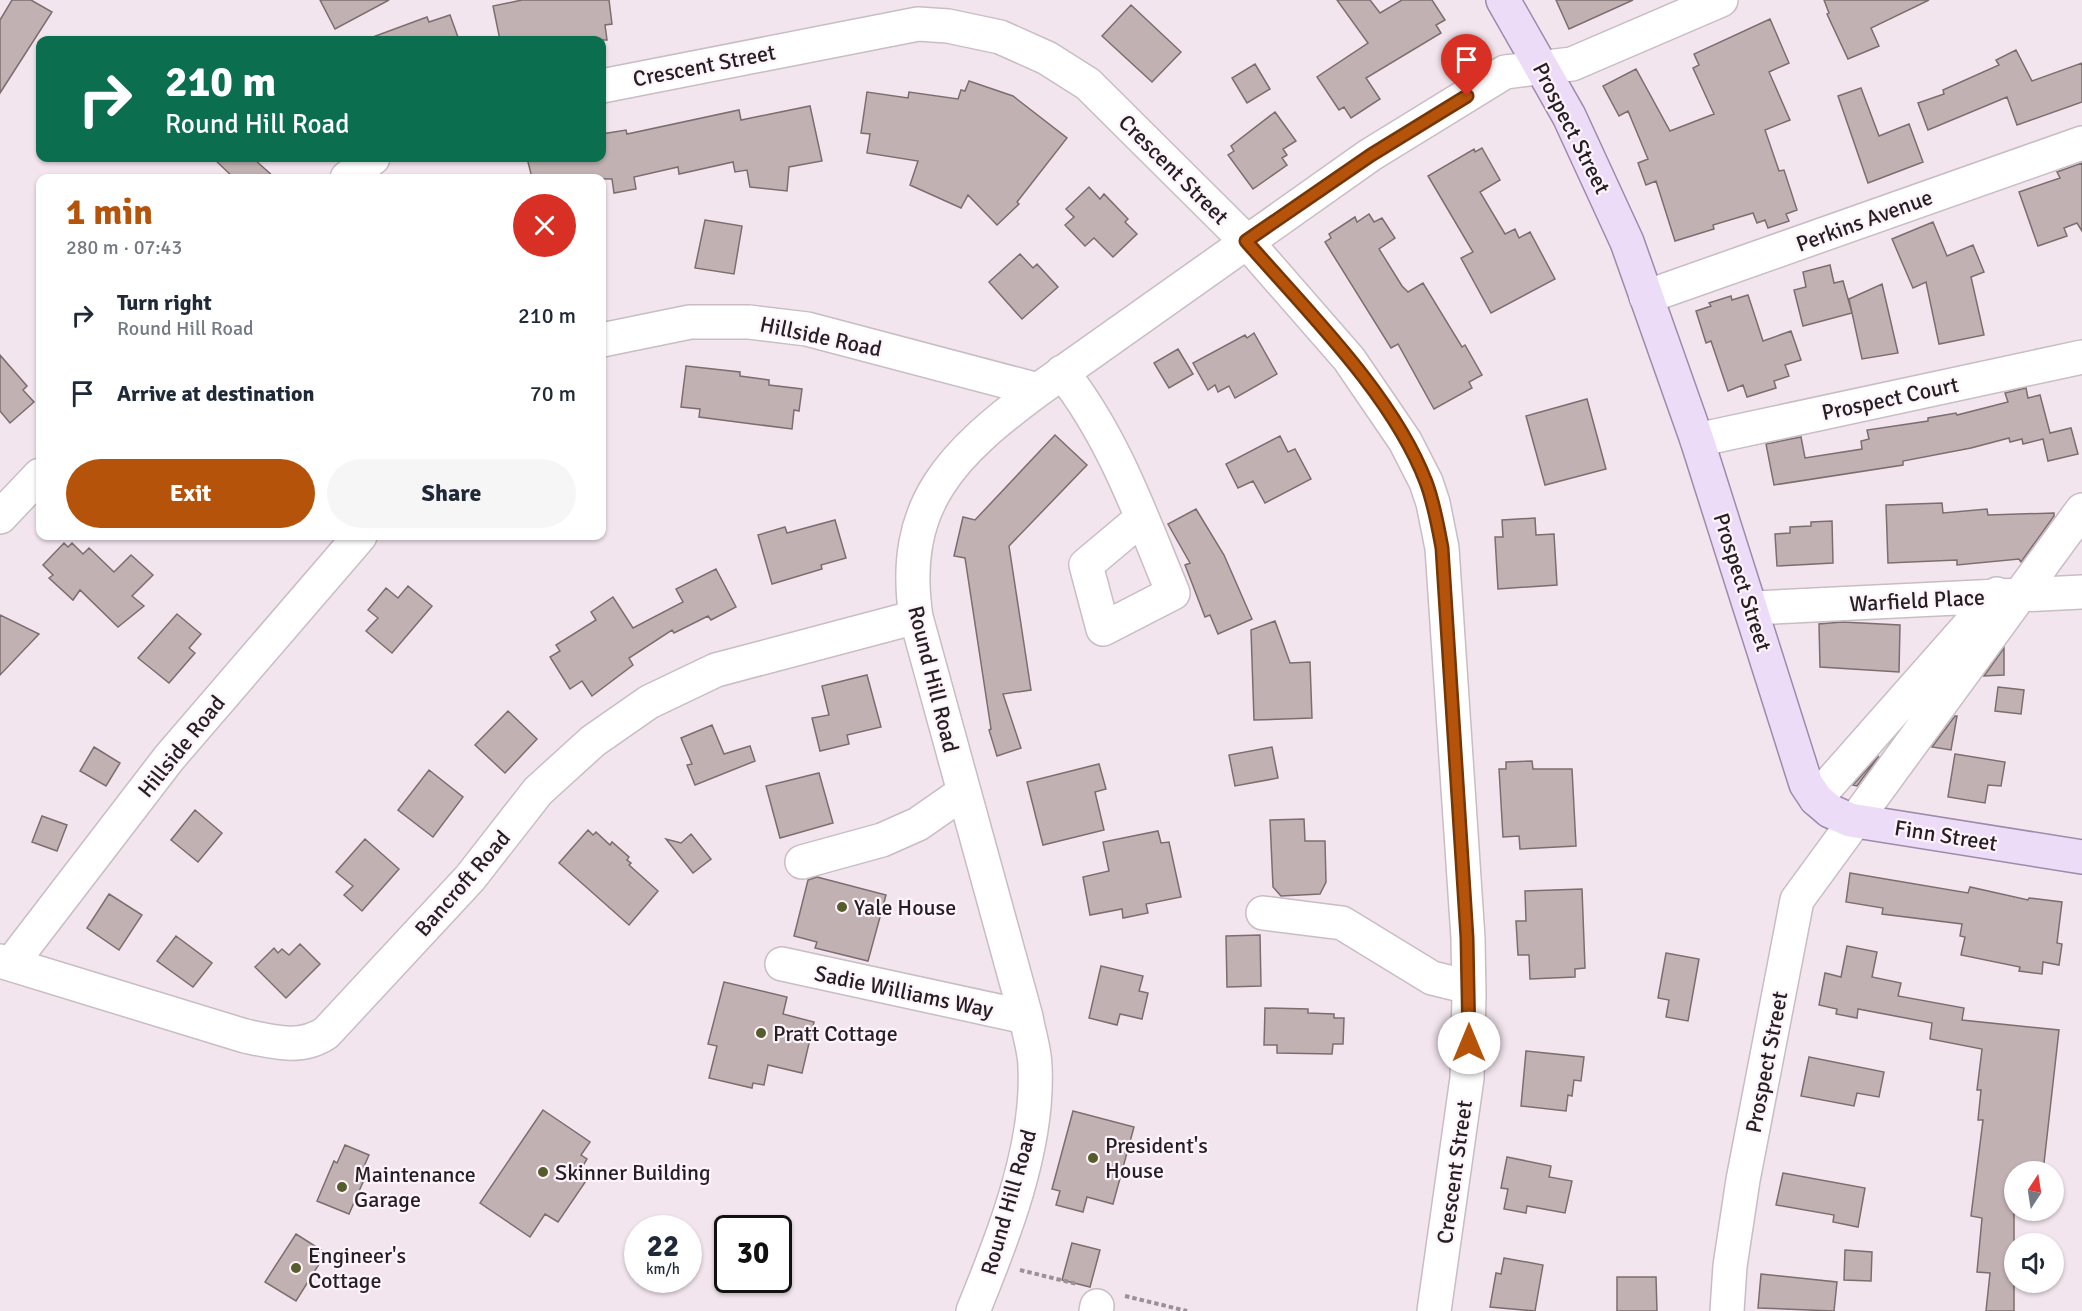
<!DOCTYPE html>
<meta charset="utf-8">
<style>
body{margin:0;font-family:Signika,sans-serif;background:#f6f6f7;color:#1f2937;height:100vh;display:flex;flex-direction:column;font-size:22px;white-space:nowrap}
*{box-sizing:border-box;margin:0}
p{font-size:20px;color:#747a83}
.icon{flex:none;width:33px;height:33px;fill:none;stroke:currentColor;stroke-width:2;stroke-linecap:round;stroke-linejoin:round}
.map{position:relative;flex:1;overflow:hidden}
.drawer{position:absolute;left:36px;top:174px;width:570px;height:366px;display:flex;flex-direction:column;background:#fff;border-radius:12px;box-shadow:0 2px 4px #0004}
.drawer>*{flex:none}
.banner{position:absolute;left:36px;top:36px;width:570px;height:126px;border-radius:12px;box-shadow:0 2px 4px #0004;background:#0b6e4f;color:#fff;overflow:hidden}
.needle{width:39px;rotate:12deg}
.controls{position:absolute;left:2004px;top:1161px;display:grid;gap:12px}
.controls a{display:grid;place-items:center;width:60px;height:60px;border-radius:50%;background:#fff;box-shadow:0 2px 4px #0004;font-size:30px}
.speed{position:absolute;left:624px;top:1215px;display:flex;gap:12px;font-size:30px;font-weight:700;text-align:center}
.speed>*{display:grid;place-content:center;width:78px;height:78px;border-radius:50%;background:#fff;box-shadow:0 2px 4px #0004;line-height:1}
.speed small{font-size:15px;font-weight:400}
.speed .limit{border:3px solid #111;border-radius:9px;background:#fff;color:#111}
.pin{position:absolute;display:grid;place-items:center;width:51px;height:51px;color:#fff;margin:-62px -26px;border-radius:50% 50% 50% 0;rotate:-45deg;box-shadow:0 0 6px #0007}
.pin .icon{rotate:45deg}
.me{position:absolute;width:66px;margin:-33px;rotate:0deg;stroke-linejoin:round;filter:drop-shadow(0 0 4px #0008)}
.turn{display:flex;align-items:center;gap:21px;height:126px;padding:0 30px;font-size:27px}
.turn .icon{width:78px;height:78px;stroke-width:2.5}
.turn b{display:block;font-size:42px;line-height:51px}
.round{display:grid;place-items:center;flex:none;width:63px;height:63px;border-radius:32px;background:#f6f6f7}
.overview{display:flex;align-items:center;justify-content:space-between;height:102px;padding:0 30px}
h1{font-size:36px;font-weight:800;line-height:45px;color:#b45309}
.cta{display:flex;gap:12px;margin-top:auto;padding:12px 30px}
.cta a{flex:1;height:69px;border-radius:36px;background:#b45309;color:#fff;font-size:24px;font-weight:800;line-height:69px;text-align:center}
.cta a+a{background:#f6f6f7;color:#1f2937}
ul{padding:0;list-style:none}
li{display:flex;align-items:center;gap:18px;height:78px;padding:0 30px}
li div{flex:1}
li b{display:block;font-size:22px}
li em{font-style:normal}
.map>svg:first-child{display:block}
.building{fill:#c1b1b3;stroke:#7c6d6f;stroke-width:1.5}
.lines{fill:none;stroke-linecap:round;stroke-linejoin:round}
.minor-casing{stroke:#c9bcc4;stroke-width:36}
.major-casing{stroke:#9e8aaa;stroke-width:36}
.path{stroke:#9a9096;stroke-width:4;stroke-dasharray:4.5 3;stroke-linecap:butt}
.minor{stroke:#fff;stroke-width:33}
.major{stroke:#eddcf8;stroke-width:33}
.route-casing{stroke:#753606;stroke-width:15}
.route{stroke:#b45309;stroke-width:10}
.poi-dot{fill:#555d2c;stroke:#fef3fa;stroke-width:2}
.labels{text-anchor:middle;stroke-width:4.5;stroke-linejoin:round;paint-order:stroke}
.street-label{font-size:22px;fill:#231f22;stroke:#fef3fa}
.poi-label{font-size:22px;fill:#231f22;stroke:#fef3fa;text-anchor:start}
</style>
<div class="map">
<svg width="2082" height="1311" viewBox="0 0 2082 1311">
<rect width="100%" height="100%" fill="#f3e5ee"/>
<!-- building -->
<path class="building" d="M 12,0 L 31,0 L 52,12 L 0,93 L 0,20 Z
M 320,0 L 389,0 L 335,29 Z
M 522,0 L 609,0 L 612,24 L 605,25 L 607,40 L 500,40 L 493,6 Z
M 1337,0 L 1370,0 L 1380,13 L 1402,0 L 1432,0 L 1445,20 L 1436,25 L 1441,33 L 1366,78 L 1380,99 L 1351,118 L 1344,107 L 1339,110 L 1317,77 L 1368,43 Z
M 1556,0 L 1633,0 L 1569,29 Z
M 1824,0 L 1929,0 L 1871,28 L 1879,46 L 1848,59 L 1827,14 L 1829,13 Z
M 1131,5 L 1181,52 L 1152,82 L 1102,36 Z
M 450,15 L 459,40 L 370,40 L 370,38 L 427,17 L 429,22 Z
M 1770,19 L 1789,63 L 1769,72 L 1790,120 L 1765,130 L 1779,171 L 1784,170 L 1797,210 L 1786,214 L 1789,221 L 1768,228 L 1765,220 L 1757,223 L 1753,213 L 1713,225 L 1714,229 L 1675,241 L 1656,181 L 1646,185 L 1638,163 L 1648,159 L 1628,111 L 1619,116 L 1603,86 L 1636,69 L 1670,131 L 1714,114 L 1693,68 L 1699,65 L 1694,54 Z
M 2016,50 L 2032,81 L 2082,63 L 2082,102 L 2017,125 L 2007,97 L 1928,130 L 1918,103 L 1944,94 L 1943,90 L 1999,65 L 1996,60 Z
M 1255,64 L 1270,89 L 1247,103 L 1232,78 Z
M 969,81 L 1013,96 L 1067,138 L 1017,202 L 1019,204 L 997,225 L 968,195 L 961,208 L 910,185 L 918,161 L 867,153 L 870,134 L 861,133 L 867,92 L 908,98 L 909,92 L 958,99 L 961,90 L 965,91 Z
M 1861,88 L 1879,136 L 1909,124 L 1923,162 L 1868,183 L 1838,96 Z
M 810,106 L 822,161 L 789,167 L 787,191 L 750,187 L 747,170 L 735,172 L 733,162 L 679,174 L 678,167 L 634,177 L 636,189 L 614,193 L 612,179 L 532,178 L 527,158 L 602,158 L 602,134 L 626,130 L 627,134 L 739,110 L 741,120 Z
M 1275,112 L 1296,141 L 1283,149 L 1287,155 L 1282,158 L 1287,165 L 1253,189 L 1228,155 L 1234,151 L 1231,146 Z
M 1482,148 L 1500,180 L 1480,192 L 1505,234 L 1515,229 L 1519,238 L 1530,232 L 1555,279 L 1491,313 L 1461,258 L 1473,252 L 1428,176 L 1474,149 L 1475,152 Z
M 213,158 L 253,158 L 275,178 L 234,178 Z
M 2082,163 L 2082,231 L 2077,223 L 2064,228 L 2067,236 L 2038,246 L 2019,192 L 2060,178 L 2057,172 Z
M 1089,187 L 1100,199 L 1104,194 L 1128,219 L 1125,222 L 1137,234 L 1113,257 L 1094,238 L 1085,246 L 1065,225 L 1074,217 L 1066,209 Z
M 1369,214 L 1374,222 L 1382,218 L 1395,238 L 1379,249 L 1402,286 L 1408,292 L 1423,283 L 1462,347 L 1465,345 L 1482,375 L 1469,382 L 1472,388 L 1434,409 L 1398,344 L 1391,348 L 1325,242 L 1331,238 L 1329,234 L 1355,217 L 1357,222 Z
M 705,220 L 742,226 L 734,274 L 695,268 Z
M 1933,222 L 1947,256 L 1973,245 L 1984,272 L 1971,277 L 1984,335 L 1939,344 L 1926,282 L 1913,288 L 1892,239 Z
M 1020,254 L 1033,268 L 1037,264 L 1058,287 L 1022,319 L 989,282 Z
M 1830,265 L 1834,283 L 1843,281 L 1852,313 L 1803,326 L 1794,290 L 1806,287 L 1803,272 Z
M 1882,284 L 1898,353 L 1862,359 L 1849,299 Z
M 1748,295 L 1763,341 L 1791,331 L 1801,360 L 1785,365 L 1789,376 L 1774,381 L 1776,388 L 1747,397 L 1743,385 L 1728,391 L 1711,341 L 1706,343 L 1696,311 L 1711,306 L 1709,303 L 1731,296 L 1732,300 Z
M 1254,333 L 1277,374 L 1235,398 L 1229,386 L 1218,392 L 1215,385 L 1208,390 L 1193,363 L 1245,335 L 1247,338 Z
M 1178,349 L 1193,374 L 1169,388 L 1154,363 Z
M 0,355 L 27,386 L 23,390 L 34,402 L 10,423 L 0,411 Z
M 686,366 L 740,372 L 740,376 L 769,380 L 769,385 L 802,389 L 799,411 L 794,410 L 792,429 L 699,417 L 700,409 L 681,407 Z
M 2026,388 L 2028,398 L 2040,395 L 2050,433 L 2071,428 L 2078,454 L 2048,461 L 2043,439 L 2023,444 L 2022,439 L 2010,442 L 2009,438 L 1971,448 L 1903,461 L 1903,465 L 1774,485 L 1766,444 L 1801,437 L 1805,458 L 1862,449 L 1861,441 L 1869,439 L 1867,430 L 1928,421 L 1928,418 L 1956,413 L 1957,415 L 2008,402 L 2005,393 Z
M 1587,399 L 1606,469 L 1545,485 L 1526,416 Z
M 1055,435 L 1087,465 L 1009,546 L 1031,690 L 1003,694 L 1021,748 L 997,756 L 989,730 L 991,729 L 965,558 L 954,556 L 963,517 L 975,520 Z
M 1280,436 L 1288,452 L 1295,449 L 1311,479 L 1265,503 L 1253,481 L 1238,488 L 1226,464 Z
M 1942,503 L 1943,513 L 1987,509 L 1988,515 L 2054,513 L 2054,516 L 2021,562 L 2019,559 L 1957,565 L 1957,560 L 1888,563 L 1886,505 Z
M 1196,509 L 1224,555 L 1252,619 L 1218,634 L 1210,615 L 1205,617 L 1185,565 L 1190,563 L 1168,524 Z
M 1535,518 L 1536,535 L 1554,534 L 1557,585 L 1498,589 L 1495,537 L 1503,537 L 1502,520 Z
M 835,520 L 846,558 L 821,565 L 822,569 L 772,584 L 758,535 L 785,527 L 787,533 Z
M 1832,521 L 1833,563 L 1777,566 L 1775,534 L 1790,533 L 1790,527 L 1811,526 L 1811,522 Z
M 64,543 L 68,547 L 72,543 L 83,554 L 89,548 L 114,572 L 131,555 L 153,575 L 132,596 L 144,606 L 118,627 L 80,590 L 73,600 L 49,578 L 53,575 L 43,565 Z
M 716,569 L 736,607 L 711,620 L 708,616 L 674,633 L 672,630 L 629,658 L 633,665 L 592,696 L 582,681 L 570,689 L 550,657 L 560,651 L 556,645 L 596,620 L 591,612 L 613,597 L 633,628 L 683,602 L 676,589 Z
M 408,586 L 432,606 L 392,653 L 366,631 L 378,618 L 368,610 L 386,588 L 398,598 Z
M 177,614 L 201,634 L 189,648 L 195,653 L 169,683 L 138,658 Z
M 0,615 L 39,634 L 0,675 Z
M 1275,621 L 1290,663 L 1310,662 L 1312,718 L 1254,720 L 1251,630 Z
M 1842,622 L 1900,625 L 1899,672 L 1820,667 L 1819,624 Z
M 2004,648 L 2004,675 L 1984,676 Z
M 867,675 L 881,727 L 847,735 L 849,744 L 820,751 L 812,718 L 829,715 L 822,686 Z
M 1998,687 L 2024,690 L 2021,714 L 1995,711 Z
M 508,711 L 537,739 L 505,773 L 475,745 Z
M 1955,716 L 1957,716 L 1951,750 L 1932,747 Z
M 712,725 L 724,754 L 750,746 L 755,761 L 695,785 L 687,765 L 692,764 L 681,738 Z
M 94,747 L 120,763 L 106,786 L 80,771 Z
M 1272,747 L 1278,778 L 1235,786 L 1229,755 Z
M 1955,754 L 2005,762 L 2001,786 L 1988,785 L 1985,803 L 1948,797 Z
M 1879,756 L 1857,786 L 1853,785 Z
M 1532,761 L 1533,769 L 1572,769 L 1576,846 L 1520,849 L 1519,836 L 1503,837 L 1499,769 L 1506,769 L 1506,762 Z
M 1099,764 L 1106,789 L 1095,792 L 1104,830 L 1043,845 L 1027,782 Z
M 429,770 L 463,797 L 433,837 L 398,810 Z
M 819,773 L 833,823 L 780,838 L 766,786 Z
M 195,810 L 222,833 L 198,862 L 171,840 Z
M 42,816 L 67,825 L 57,851 L 32,842 Z
M 1304,819 L 1305,841 L 1325,841 L 1326,882 L 1320,894 L 1281,896 L 1273,887 L 1270,820 Z
M 588,830 L 593,835 L 596,832 L 610,845 L 612,842 L 629,857 L 627,860 L 631,863 L 629,865 L 658,891 L 629,925 L 559,863 Z
M 1158,831 L 1161,843 L 1169,842 L 1181,897 L 1146,904 L 1148,913 L 1123,918 L 1122,909 L 1090,915 L 1083,877 L 1109,871 L 1103,842 Z
M 691,834 L 711,859 L 693,873 L 666,839 L 681,843 Z
M 365,839 L 399,869 L 362,911 L 344,895 L 353,886 L 336,872 Z
M 1850,873 L 1968,893 L 1970,887 L 2028,900 L 2029,898 L 2062,902 L 2057,943 L 2062,944 L 2059,965 L 2043,962 L 2042,974 L 2019,971 L 2020,967 L 1961,955 L 1965,937 L 1960,936 L 1962,924 L 1882,914 L 1883,908 L 1846,902 Z
M 817,877 L 886,895 L 868,961 L 815,948 L 817,942 L 794,936 L 808,880 Z
M 1582,889 L 1585,968 L 1575,969 L 1575,977 L 1530,979 L 1529,955 L 1518,955 L 1516,921 L 1526,921 L 1525,891 Z
M 109,894 L 142,915 L 119,950 L 87,928 Z
M 1260,935 L 1261,986 L 1227,987 L 1226,936 Z
M 176,936 L 212,963 L 193,987 L 157,961 Z
M 300,944 L 320,964 L 286,998 L 255,967 L 274,948 L 278,953 L 282,949 L 289,955 Z
M 1847,946 L 1877,952 L 1872,977 L 1901,983 L 1898,996 L 1964,1008 L 1962,1020 L 2059,1030 L 2043,1172 L 2014,1172 L 2014,1311 L 1986,1311 L 1990,1273 L 1977,1272 L 1982,1218 L 1971,1216 L 1983,1120 L 1978,1120 L 1981,1090 L 1977,1090 L 1982,1049 L 1930,1039 L 1932,1023 L 1858,1009 L 1857,1018 L 1836,1014 L 1837,1009 L 1819,1005 L 1825,973 L 1841,977 Z
M 1666,953 L 1699,959 L 1688,1021 L 1666,1017 L 1669,1000 L 1658,998 Z
M 1101,966 L 1143,976 L 1139,991 L 1148,993 L 1142,1019 L 1120,1014 L 1117,1025 L 1089,1018 Z
M 724,982 L 787,997 L 783,1014 L 814,1022 L 802,1073 L 768,1065 L 764,1085 L 753,1083 L 752,1088 L 709,1078 L 717,1046 L 708,1044 Z
M 1265,1008 L 1308,1009 L 1308,1013 L 1334,1014 L 1334,1018 L 1344,1018 L 1343,1044 L 1333,1044 L 1332,1054 L 1277,1053 L 1277,1045 L 1264,1045 Z
M 1526,1051 L 1584,1057 L 1581,1081 L 1574,1080 L 1572,1096 L 1568,1095 L 1566,1111 L 1521,1106 Z
M 1809,1057 L 1884,1072 L 1879,1097 L 1857,1093 L 1854,1106 L 1801,1096 Z
M 543,1110 L 590,1142 L 581,1155 L 587,1159 L 581,1169 L 590,1175 L 558,1222 L 545,1214 L 530,1237 L 480,1203 Z
M 1073,1111 L 1134,1127 L 1113,1204 L 1087,1197 L 1083,1212 L 1056,1205 L 1060,1191 L 1052,1189 Z
M 345,1145 L 369,1155 L 362,1171 L 367,1173 L 349,1214 L 317,1201 L 334,1161 L 337,1163 Z
M 1507,1157 L 1551,1166 L 1549,1177 L 1572,1181 L 1565,1213 L 1527,1206 L 1526,1213 L 1504,1209 L 1508,1189 L 1501,1188 Z
M 1783,1173 L 1865,1188 L 1858,1227 L 1833,1222 L 1834,1215 L 1776,1205 Z
M 296,1234 L 326,1253 L 296,1301 L 265,1282 Z
M 1072,1243 L 1100,1250 L 1090,1287 L 1062,1280 Z
M 1845,1250 L 1872,1252 L 1871,1281 L 1844,1280 Z
M 1504,1258 L 1543,1265 L 1535,1311 L 1490,1307 L 1496,1273 L 1501,1274 Z
M 1761,1274 L 1837,1282 L 1834,1311 L 1758,1308 Z
M 1617,1277 L 1656,1277 L 1657,1311 L 1617,1311 Z"/>
<g class="lines">
<defs>
<path id="minor" d="M 602,86 L 918,24 L 948,26 L 1000,37 L 1047,58 L 1088,84 L 1246,241 L 1349,359 L 1405,441 L 1426,482 L 1433,503 L 1442,548 L 1468,938 L 1469,996 L 1467,1078 L 1434,1311
M 347,178 L 373,158
M 1646,297 L 2082,143
M 602,340 L 690,322 L 749,322 L 807,329 L 1038,390
M 1062,372 C 1114,438 1141,516 1173,593 L 1103,629 L 1086,565 L 1142,518
M 1697,440 L 2082,357
M 0,517 L 40,475
M 1753,608 L 2082,592
M 1816,799 L 1997,594
M 802,862 L 882,840 L 918,824 L 964,792
M 1263,913 L 1342,923 L 1432,978 L 1469,987
M 0,961 L 245,1036 C 273,1042 301,1050 326,1033 L 470,878 L 538,791 L 593,741 L 649,702 L 716,670 L 916,617
M 11,964 L 169,758 L 360,536
M 782,964 L 1026,1017
M 973,1311 C 1003,1238 1039,1147 1035,1067 C 1035,1051 1029,1034 1026,1017 L 916,617 C 899,504 953,453 1038,390 L 1370,155 L 1505,72 L 1572,64 L 1721,0
M 1096,1311 L 1097,1306
M 1727,1311 L 1730,1266 L 1743,1180 L 1797,900 L 2082,510"/>
<path id="major" d="M 1503,0 L 1569,116 L 1627,242 L 1697,440 L 1806,784 L 1816,799 L 1830,811 L 1850,820 L 2082,857"/>
</defs>
<!-- minor casing -->
<use href="#minor" class="minor-casing"/>
<!-- major casing -->
<use href="#major" class="major-casing"/>
<!-- path -->
<path class="path" d="M 1020,1270 L 1077,1284
M 1125,1296 L 1187,1311"/>
<!-- minor -->
<use href="#minor" class="minor"/>
<!-- major -->
<use href="#major" class="major"/>
</g>
<g class="lines">
<defs>
<path id="route" d="M 1467,96 L 1371,155 L 1246,241 C 1307,311 1393,395 1426,482 C 1434,503 1438,526 1442,548 L 1467,938 L 1469,1043"/>
</defs>
<!-- route casing -->
<use href="#route" class="route-casing"/>
<!-- route -->
<use href="#route" class="route"/>
</g>
<!-- markers -->
<g class="poi-dot">
<circle cx="842" cy="907" r="6"/>
<circle cx="761" cy="1033" r="6"/>
<circle cx="1093" cy="1158" r="6"/>
<circle cx="543" cy="1172" r="6"/>
<circle cx="342" cy="1187" r="6"/>
<circle cx="296" cy="1268" r="6"/>
</g>
<g class="labels">
<!-- street labels -->
<g class="street-label">
<text transform="translate(704 65) rotate(-11)" y="8">Crescent Street</text>
<text transform="translate(1572 128) rotate(63)" y="8">Prospect Street</text>
<text transform="translate(1174 169) rotate(45)" y="8">Crescent Street</text>
<text transform="translate(1864 220) rotate(-20)" y="8">Perkins Avenue</text>
<text transform="translate(821 336) rotate(12)" y="8">Hillside Road</text>
<text transform="translate(1890 398) rotate(-12)" y="8">Prospect Court</text>
<text transform="translate(1743 582) rotate(72)" y="8">Prospect Street</text>
<text transform="translate(1917 600) rotate(-3)" y="8">Warfield Place</text>
<text transform="translate(934 679) rotate(76)" y="8">Round Hill Road</text>
<text transform="translate(181 746) rotate(-51)" y="8">Hillside Road</text>
<text transform="translate(1946 835) rotate(9)" y="8">Finn Street</text>
<text transform="translate(462 883) rotate(-49)" y="8">Bancroft Road</text>
<text transform="translate(904 991) rotate(12)" y="8">Sadie Williams Way</text>
<text transform="translate(1766 1062) rotate(-79)" y="8">Prospect Street</text>
<text transform="translate(1454 1172) rotate(-82)" y="8">Crescent Street</text>
<text transform="translate(1008 1202) rotate(-74)" y="8">Round Hill Road</text>
</g>
<!-- poi labels -->
<g class="poi-label">
<text x="854" y="915">Yale House</text>
<text x="773" y="1041">Pratt Cottage</text>
<text x="1105" y="1153">President's<tspan x="1105" dy="25">House</tspan></text>
<text x="555" y="1180">Skinner Building</text>
<text x="354" y="1182">Maintenance<tspan x="354" dy="25">Garage</tspan></text>
<text x="308" y="1263">Engineer's<tspan x="308" dy="25">Cottage</tspan></text>
</g>
</g>
</svg>
<div class="controls">
<a><svg class="needle" viewBox="-14 -14 28 28"><path d="M0-13l5 13h-10z" fill="#e53935"/><path d="M0 13l5-13h-10z" fill="#747a83"/></svg></a>
<a><svg class="icon" aria-label="sound" viewBox="0 0 24 24"><path d="M4 9h4l5-4v14l-5-4H4zM17 9q2 3 0 6"/></svg></a>
</div>
<div class="speed"><div>22<small>km/h</small></div><div class="limit">30</div></div>
<div class="pin" style="left:1467px;top:96px;background:#d93025"><svg class="icon" aria-label="arrive" viewBox="0 0 24 24"><path d="M6 21V4h12l-3 4 3 4H6"/></svg></div>
<svg class="me" style="left:1469px;top:1043px" viewBox="-20 -20 40 40"><circle r="19" fill="#fff"/><path d="M0-13L10 11 0 6-10 11z" fill="#b45309"/></svg>
<div class="banner">
<div class="turn"><svg class="icon" aria-label="right" viewBox="0 0 24 24"><path d="M7 20v-9h11M14 6l5 5-5 5"/></svg><div><b>210 m</b>Round Hill Road</div></div>
</div>
<section class="drawer">
<div class="overview"><div><h1>1 min</h1><p>280 m · 07:43</p></div><a class="round" style="background:#d93025;color:#fff"><svg class="icon" aria-label="close" viewBox="0 0 24 24"><path d="M6 6l12 12M18 6L6 18"/></svg></a></div>
<ul>
<li><svg class="icon" aria-label="right" viewBox="0 0 24 24"><path d="M7 20v-9h11M14 6l5 5-5 5"/></svg><div><b>Turn right</b><p>Round Hill Road</p></div><em>210 m</em></li>
<li><svg class="icon" aria-label="arrive" viewBox="0 0 24 24"><path d="M6 21V4h12l-3 4 3 4H6"/></svg><div><b>Arrive at destination</b></div><em>70 m</em></li>
</ul>
<div class="cta"><a>Exit</a><a>Share</a></div>
</section>
</div>
